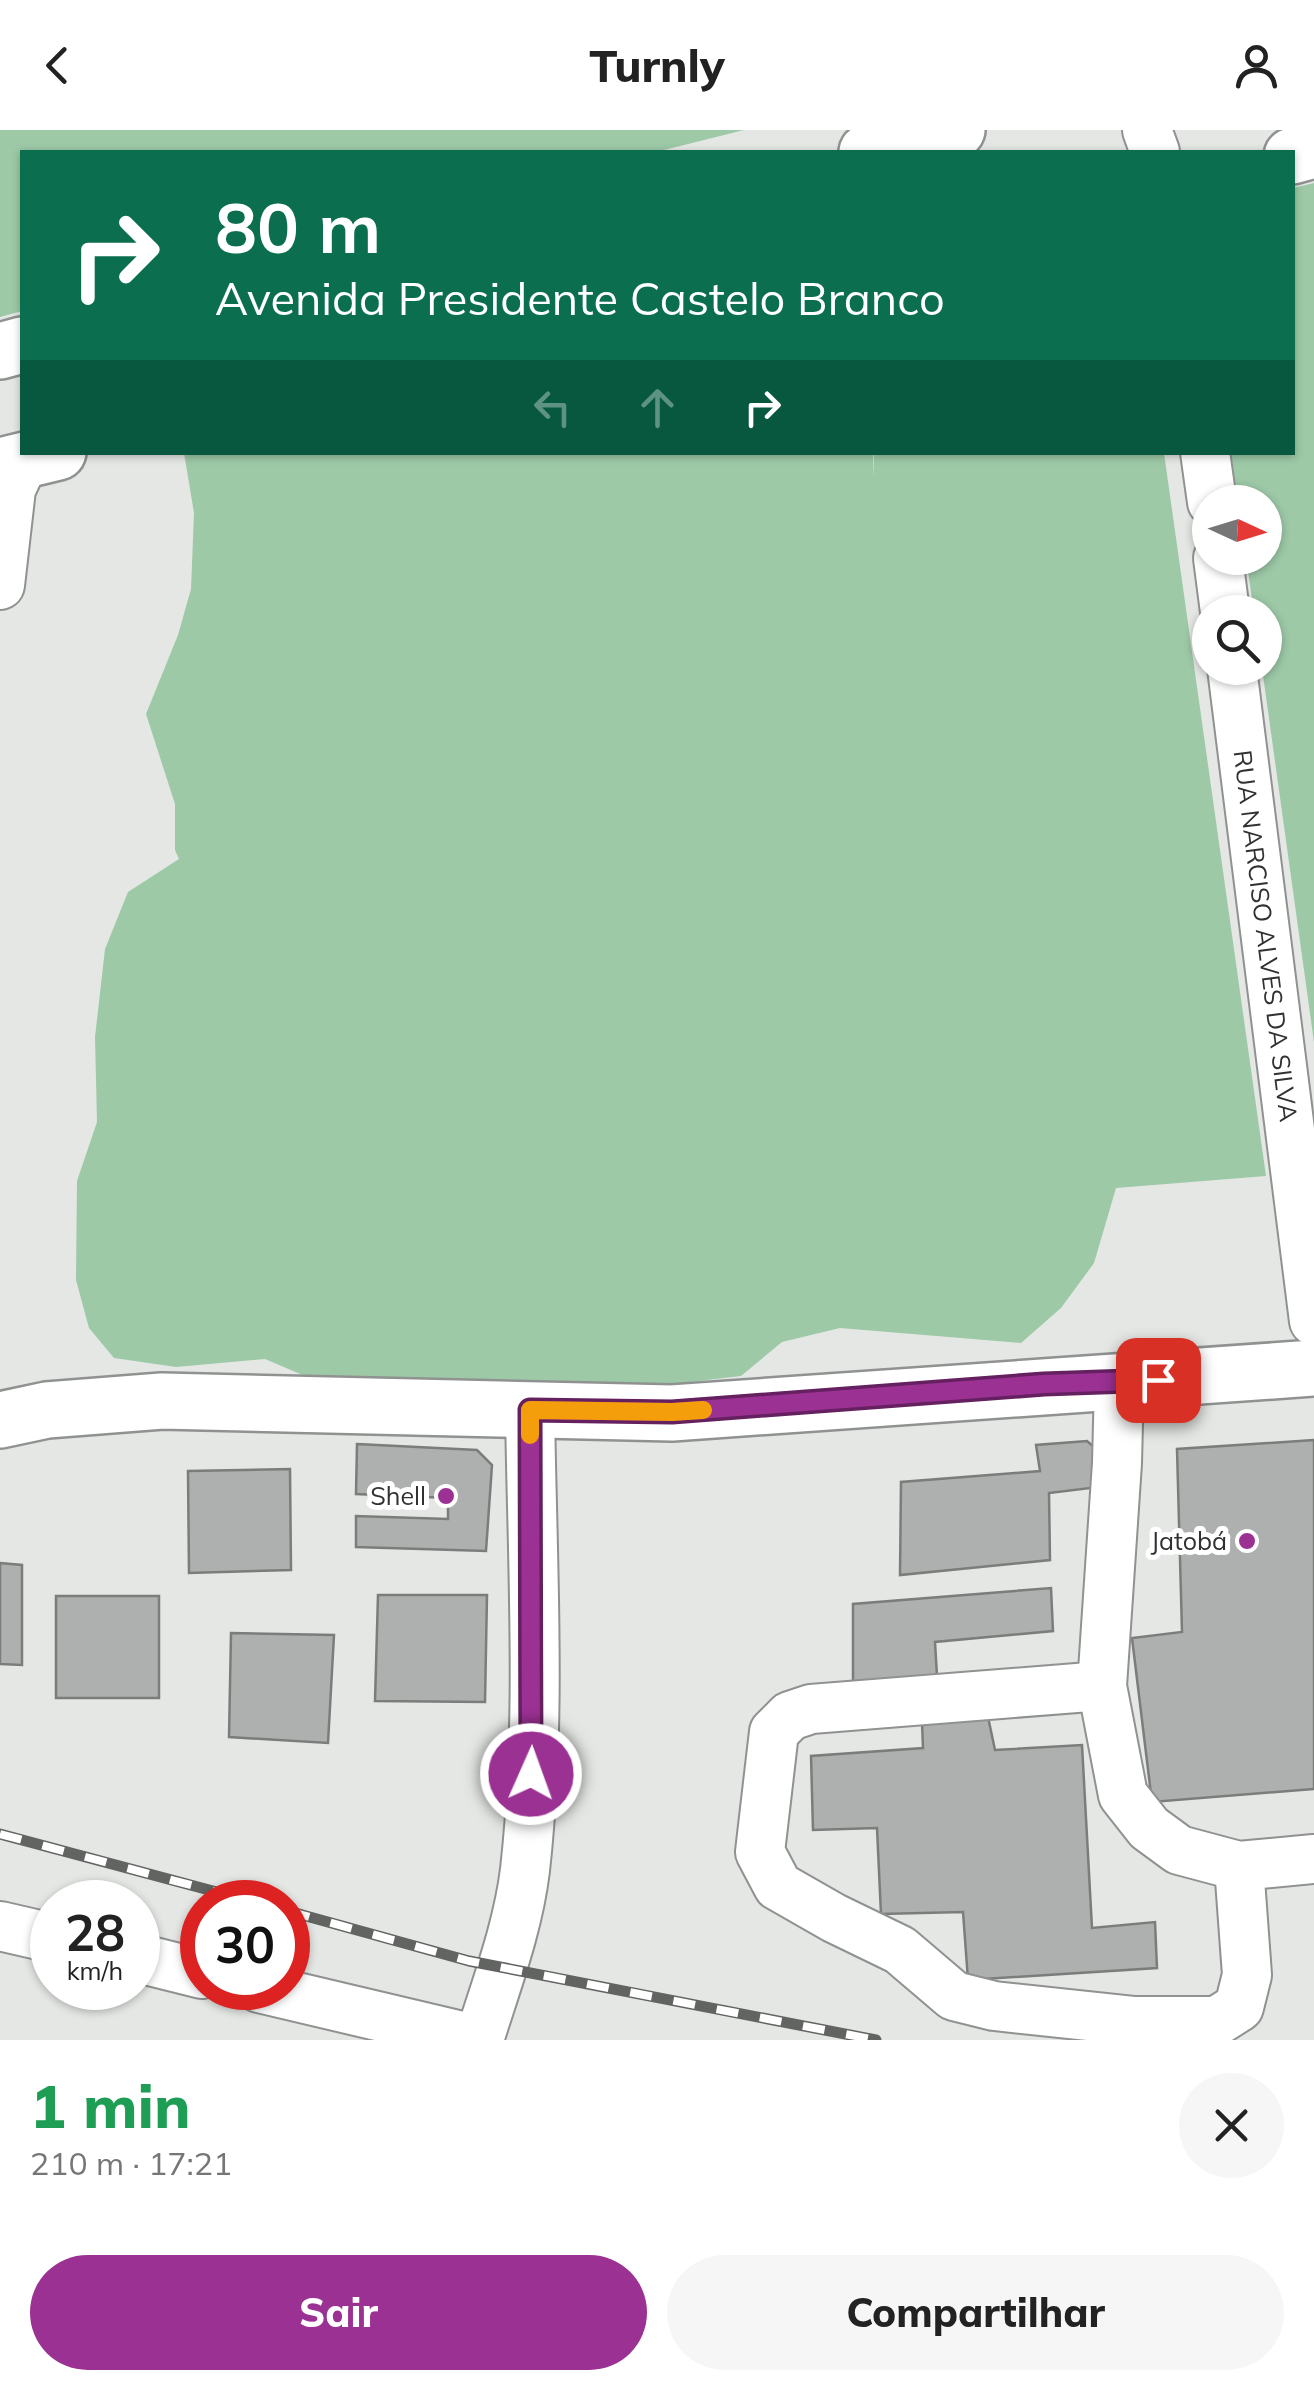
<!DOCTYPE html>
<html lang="pt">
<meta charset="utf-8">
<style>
body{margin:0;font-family:Mulish,sans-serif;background:#f6f6f6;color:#222;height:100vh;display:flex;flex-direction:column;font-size:38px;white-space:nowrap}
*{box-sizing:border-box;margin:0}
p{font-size:32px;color:#767676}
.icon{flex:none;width:55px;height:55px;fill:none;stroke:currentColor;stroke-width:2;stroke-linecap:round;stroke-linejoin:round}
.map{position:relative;height:1910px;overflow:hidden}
.sheet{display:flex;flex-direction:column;background:#fff;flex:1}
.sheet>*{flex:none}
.hud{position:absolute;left:20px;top:20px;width:1275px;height:305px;border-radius:0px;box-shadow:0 2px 8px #0004;background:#0b6e4f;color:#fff;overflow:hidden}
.needle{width:65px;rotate:94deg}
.fabs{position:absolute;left:1192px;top:355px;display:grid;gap:20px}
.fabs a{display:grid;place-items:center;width:90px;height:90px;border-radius:50%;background:#fff;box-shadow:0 2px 8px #0004;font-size:50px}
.speed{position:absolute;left:30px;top:1750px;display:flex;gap:20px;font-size:50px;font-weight:700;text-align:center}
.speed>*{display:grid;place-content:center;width:130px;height:130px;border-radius:50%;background:#fff;box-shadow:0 2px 8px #0004;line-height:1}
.speed small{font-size:25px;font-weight:400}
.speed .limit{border:15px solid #d22;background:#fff;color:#111}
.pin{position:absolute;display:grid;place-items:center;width:85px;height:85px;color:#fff;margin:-42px;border-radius:20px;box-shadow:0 5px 15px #0006}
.me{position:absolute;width:110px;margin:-55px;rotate:2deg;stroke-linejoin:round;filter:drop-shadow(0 0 8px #0008)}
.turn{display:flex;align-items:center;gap:35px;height:210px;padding:0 30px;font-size:45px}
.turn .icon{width:130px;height:130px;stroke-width:2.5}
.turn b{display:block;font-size:70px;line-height:85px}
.lanes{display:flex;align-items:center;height:95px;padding:0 30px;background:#0003;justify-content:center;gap:50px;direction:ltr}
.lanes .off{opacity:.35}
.round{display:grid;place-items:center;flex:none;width:105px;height:105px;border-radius:52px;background:#f6f6f6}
.headline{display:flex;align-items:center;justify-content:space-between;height:170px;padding:0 30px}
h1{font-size:60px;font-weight:800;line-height:75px;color:#1e9e55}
.cta{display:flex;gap:20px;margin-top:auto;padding:20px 30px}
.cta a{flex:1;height:115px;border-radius:60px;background:#9b3193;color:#fff;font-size:40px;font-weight:800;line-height:115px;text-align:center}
.cta a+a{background:#f6f6f6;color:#222}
header{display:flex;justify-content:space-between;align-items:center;height:130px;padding:0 30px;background:#fff;font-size:45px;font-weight:800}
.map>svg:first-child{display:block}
.green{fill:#9dc9a7}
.building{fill:#adb0ae;stroke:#7b7d7b;stroke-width:2.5}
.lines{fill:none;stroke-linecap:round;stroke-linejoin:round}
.minor-casing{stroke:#8f9290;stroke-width:52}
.major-casing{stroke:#8f9290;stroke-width:60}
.minor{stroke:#fff;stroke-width:48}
.major{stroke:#fff;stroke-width:55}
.rail-casing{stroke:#626462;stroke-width:11}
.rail{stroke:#fff;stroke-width:8;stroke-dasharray:22;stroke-linecap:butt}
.route-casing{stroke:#652060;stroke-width:25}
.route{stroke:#9b3193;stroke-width:18}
.slow{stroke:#f59e0b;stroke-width:18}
.poi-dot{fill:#9b3193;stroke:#fff;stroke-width:4}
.labels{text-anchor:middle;stroke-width:10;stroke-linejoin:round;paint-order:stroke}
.street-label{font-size:25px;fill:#303130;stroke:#fff}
.poi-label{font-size:25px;fill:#303130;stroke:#fff;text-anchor:end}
</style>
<header><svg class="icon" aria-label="back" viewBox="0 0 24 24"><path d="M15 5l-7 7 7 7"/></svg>Turnly<svg class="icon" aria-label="person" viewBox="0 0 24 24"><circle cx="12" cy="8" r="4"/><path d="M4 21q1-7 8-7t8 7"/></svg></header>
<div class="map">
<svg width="1314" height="1910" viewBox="0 0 1314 1910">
<rect width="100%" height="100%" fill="#e4e7e4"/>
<!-- green -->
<path class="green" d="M 0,0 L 744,0 L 656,22 L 22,22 L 22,181 L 0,187 Z
M 1314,53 L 1314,912 L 1262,538 L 1265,538 L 1265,482 L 1254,482 L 1246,428 L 1265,428 L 1265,372 L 1238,372 L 1231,323 L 1292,322 L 1293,58 Z
M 873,322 L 873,348 L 874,323 L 1164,323 L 1266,1046 L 1116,1058 L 1094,1133 L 1061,1178 L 1021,1213 L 840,1198 L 782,1212 L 741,1246 L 690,1252 L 683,1267 L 319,1252 L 265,1229 L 176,1237 L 114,1228 L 89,1198 L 76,1150 L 77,1051 L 97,992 L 95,907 L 105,819 L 128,762 L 179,729 L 175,720 L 175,674 L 146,584 L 178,505 L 191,459 L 194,383 L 184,323 Z"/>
<!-- building -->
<path class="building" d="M 1314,1310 L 1314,1659 L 1152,1672 L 1132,1508 L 1182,1502 L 1177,1319 Z
M 1087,1311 L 1102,1324 L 1099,1357 L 1049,1363 L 1050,1430 L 900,1445 L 901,1352 L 1040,1341 L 1036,1315 Z
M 357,1314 L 477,1320 L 492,1335 L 486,1421 L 356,1417 L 356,1386 L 448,1389 L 448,1368 L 356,1364 Z
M 290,1339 L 291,1440 L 189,1443 L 188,1341 Z
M 0,1433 L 22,1435 L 22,1535 L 0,1534 Z
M 1051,1458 L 1053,1501 L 935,1512 L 937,1546 L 853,1556 L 853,1474 Z
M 378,1465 L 487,1465 L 485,1572 L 375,1571 Z
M 56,1466 L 159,1466 L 159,1568 L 56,1568 Z
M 231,1503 L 334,1505 L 328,1613 L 229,1607 Z
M 988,1587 L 995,1620 L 1082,1615 L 1092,1798 L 1155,1792 L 1157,1838 L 968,1850 L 963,1782 L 881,1784 L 877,1698 L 813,1700 L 811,1626 L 923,1618 L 922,1592 Z"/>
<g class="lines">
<defs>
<g id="minor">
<path d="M 1147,0 L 1155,22"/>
<path d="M 1205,322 L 1212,372"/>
<path d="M 1218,428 L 1225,482"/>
<path d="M 0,455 L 11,359 L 24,331"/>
<path id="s1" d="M 1232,538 L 1314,1191"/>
<path d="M 1119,1253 L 1117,1333 L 1102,1556 L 1123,1665 L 1149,1698 L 1179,1720 L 1239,1736 L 1314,1729"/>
<path d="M 1102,1556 L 811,1579 L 790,1586 L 774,1602 L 760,1722 L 778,1756 L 834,1788 L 900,1820 L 954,1866 L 994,1876 L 1135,1891 L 1217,1891 L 1239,1877 L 1247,1845 L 1239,1736"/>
<path d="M 0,1796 L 52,1808"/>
<path d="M 138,1828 L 202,1844"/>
<path d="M 259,1858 L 479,1910 C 496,1855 518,1798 525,1740 C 542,1588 532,1432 530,1279"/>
</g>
<path id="major" d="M 867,22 L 957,0
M 1292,26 L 1314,20
M 0,221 L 22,215
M 0,336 L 58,322
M 0,1290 L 47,1280 L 162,1271 L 672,1283 L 1314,1238"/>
</defs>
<!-- minor casing -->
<use href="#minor" class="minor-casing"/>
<!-- major casing -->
<use href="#major" class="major-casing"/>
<!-- minor -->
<use href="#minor" class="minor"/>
<!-- major -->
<use href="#major" class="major"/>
<defs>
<path id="rail" d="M 0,1704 L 254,1772
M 288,1781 L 469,1831 L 876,1910"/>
</defs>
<!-- rail casing -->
<use href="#rail" class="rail-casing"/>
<!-- rail -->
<use href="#rail" class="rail"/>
</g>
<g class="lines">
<defs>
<path id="route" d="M 531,1644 L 530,1280 L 672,1282 L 1044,1254 L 1158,1250"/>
</defs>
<!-- route casing -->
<use href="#route" class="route-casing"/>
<!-- route -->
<use href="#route" class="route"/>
<!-- slow -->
<path class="slow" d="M 530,1305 L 530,1280 L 672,1282 L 703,1280"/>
</g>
<!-- markers -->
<g class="poi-dot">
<circle cx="446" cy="1366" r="10"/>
<circle cx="1247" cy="1411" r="10"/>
</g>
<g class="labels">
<!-- street labels -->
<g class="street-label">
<text dy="9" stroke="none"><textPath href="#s1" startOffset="270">RUA NARCISO ALVES DA SILVA</textPath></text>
</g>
<!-- poi labels -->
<g class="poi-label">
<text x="426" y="1375">Shell</text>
<text x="1227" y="1420">Jatobá</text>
</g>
</g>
</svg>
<div class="fabs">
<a><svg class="needle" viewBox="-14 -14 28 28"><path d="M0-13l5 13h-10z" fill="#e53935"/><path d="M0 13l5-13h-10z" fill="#767676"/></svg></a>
<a><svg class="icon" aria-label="search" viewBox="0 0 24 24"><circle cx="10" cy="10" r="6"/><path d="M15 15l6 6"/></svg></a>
</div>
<div class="speed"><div>28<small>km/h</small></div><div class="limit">30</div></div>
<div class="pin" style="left:1158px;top:1250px;background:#d93025"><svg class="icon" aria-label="arrive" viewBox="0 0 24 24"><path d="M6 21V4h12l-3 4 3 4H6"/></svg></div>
<svg class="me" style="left:531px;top:1644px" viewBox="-20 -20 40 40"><circle r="17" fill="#9b3193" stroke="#fff" stroke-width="3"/><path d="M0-11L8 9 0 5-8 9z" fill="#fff"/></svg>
<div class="hud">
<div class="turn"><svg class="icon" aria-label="right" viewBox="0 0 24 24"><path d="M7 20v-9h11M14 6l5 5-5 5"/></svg><div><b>80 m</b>Avenida Presidente Castelo Branco</div></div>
<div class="lanes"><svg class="icon off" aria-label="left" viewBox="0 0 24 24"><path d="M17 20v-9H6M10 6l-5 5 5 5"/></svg><svg class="icon off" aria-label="ahead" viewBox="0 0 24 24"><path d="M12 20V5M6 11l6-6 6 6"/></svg><svg class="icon" aria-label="right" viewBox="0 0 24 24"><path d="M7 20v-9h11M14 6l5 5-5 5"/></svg></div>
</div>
</div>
<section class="sheet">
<div class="headline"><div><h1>1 min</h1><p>210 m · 17:21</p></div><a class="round"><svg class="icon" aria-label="close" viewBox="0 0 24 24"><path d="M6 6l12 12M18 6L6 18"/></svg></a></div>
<div class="cta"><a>Sair</a><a>Compartilhar</a></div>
</section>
